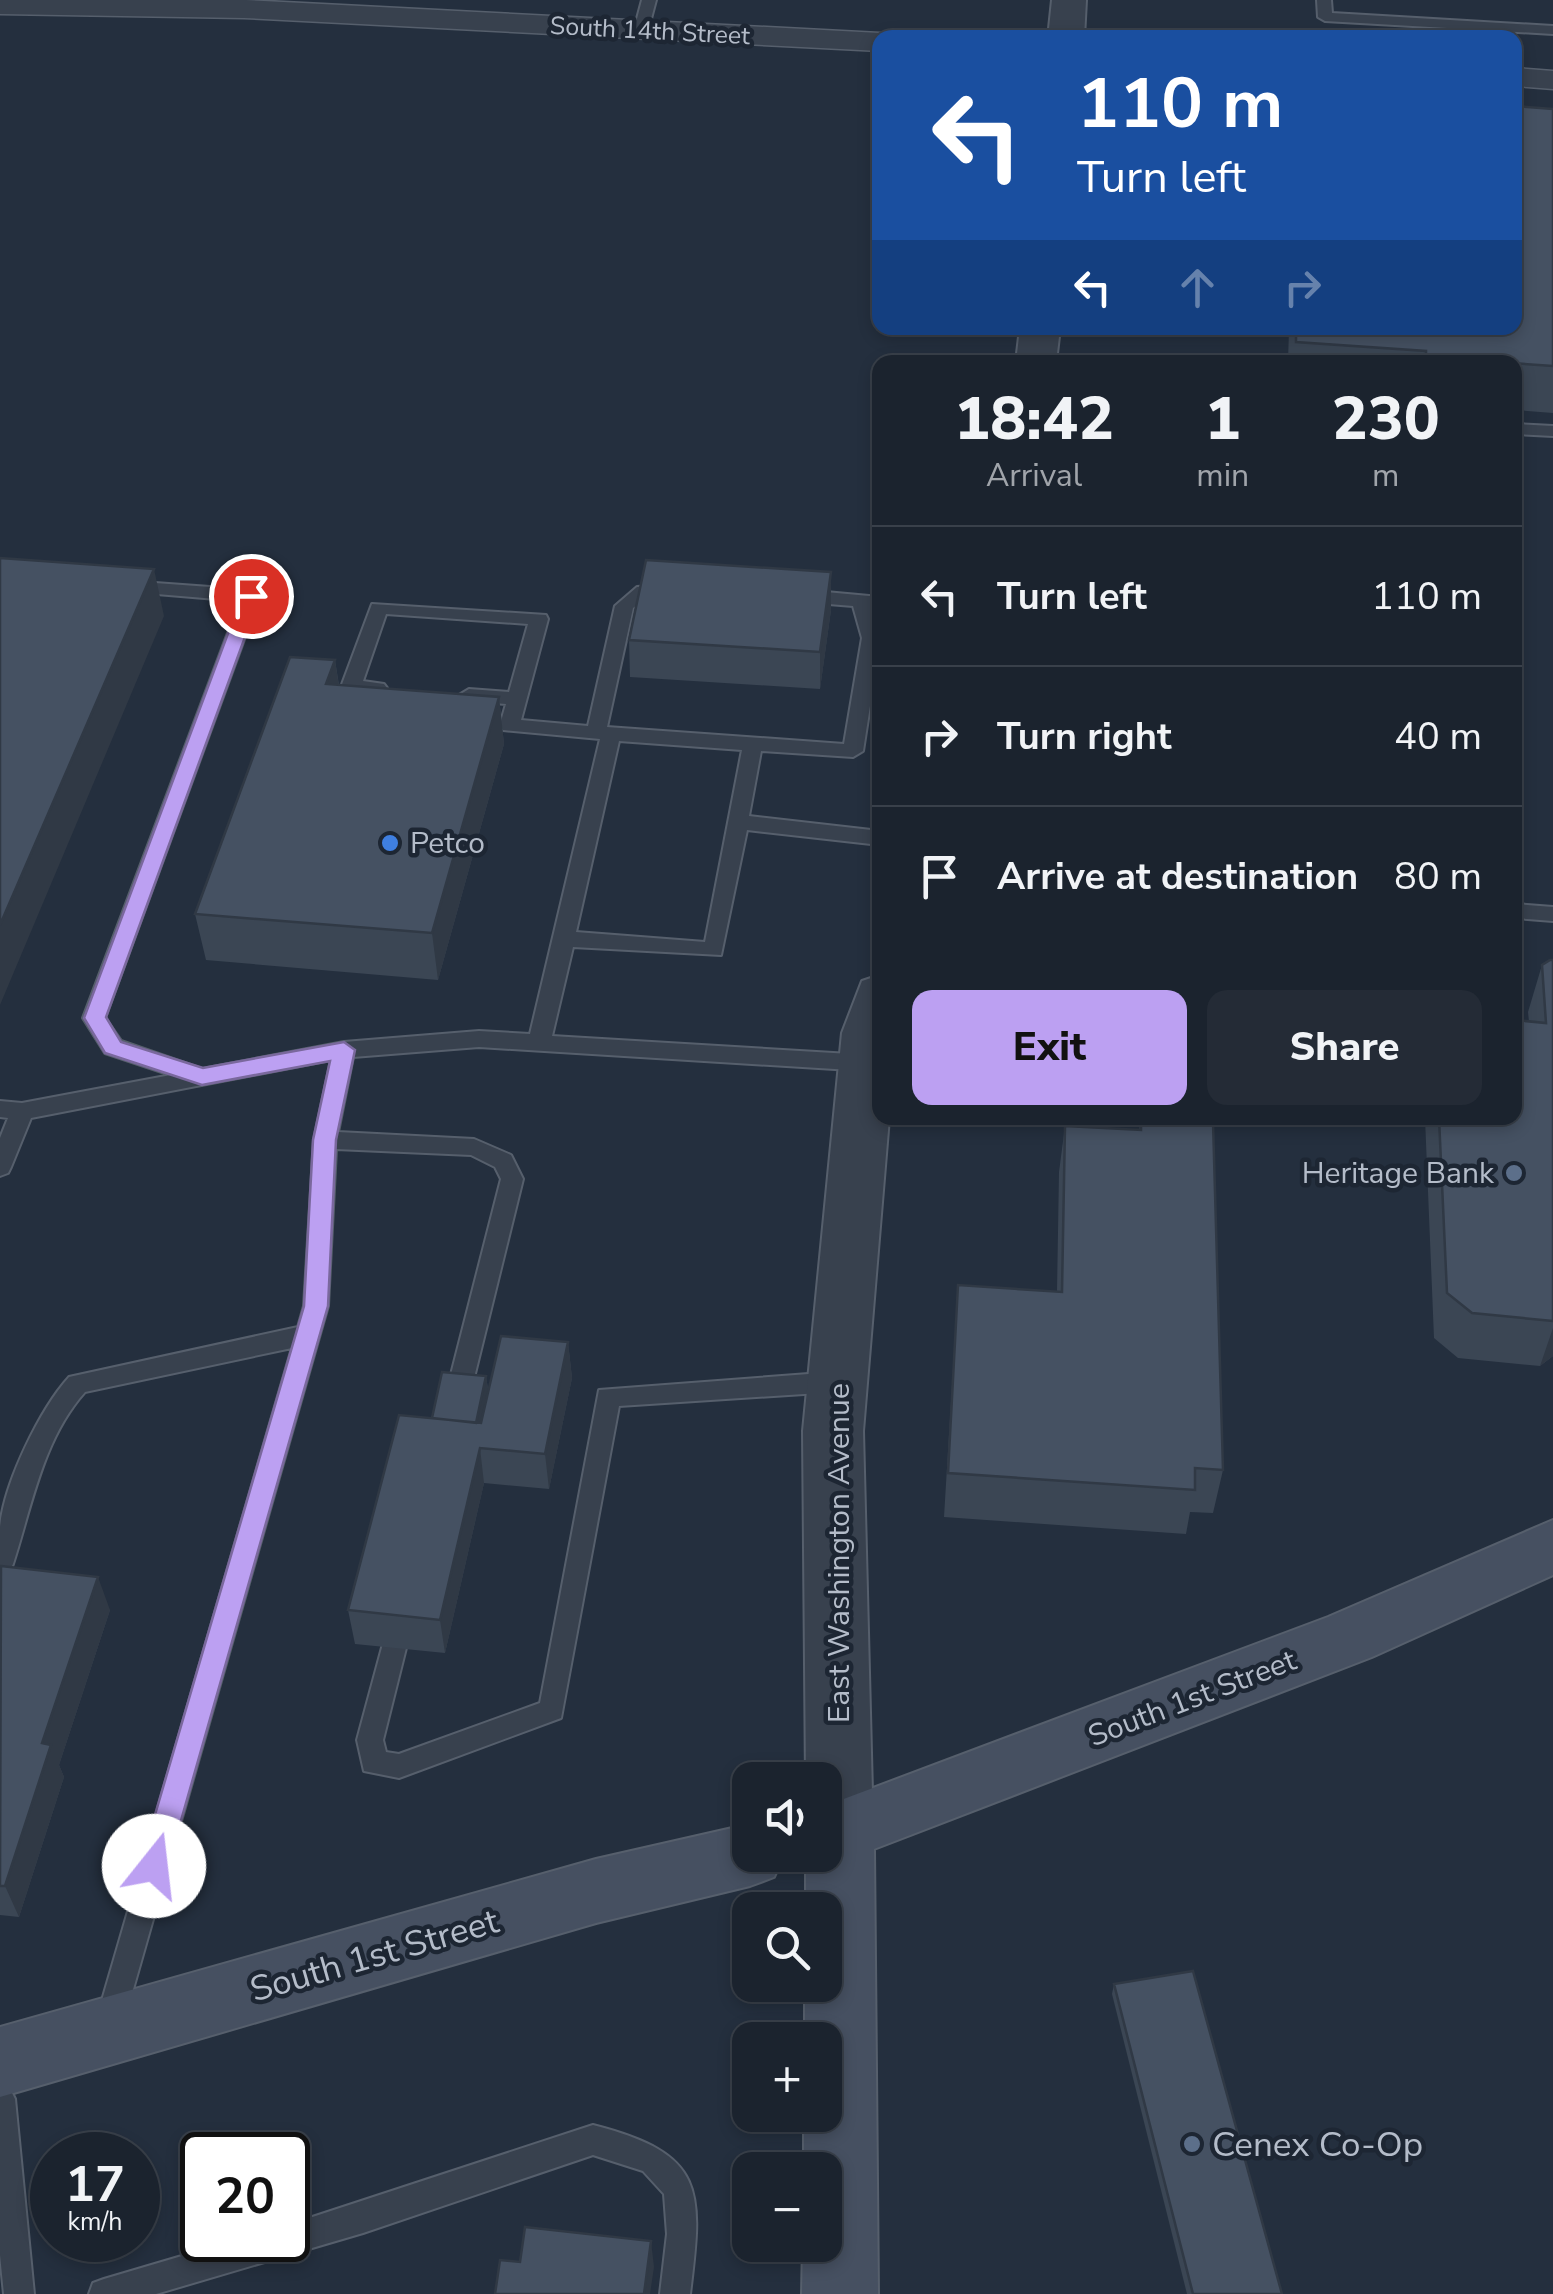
<!DOCTYPE html>
<meta charset="utf-8">
<style>
body{margin:0;font-family:"Nunito Sans",sans-serif;background:#242b36;color:#f1f3f6;height:100vh;display:flex;flex-direction:column;font-size:38px;white-space:nowrap}
*{box-sizing:border-box;margin:0}
p{font-size:32px;color:#a0a4aa}
.icon{flex:none;width:55px;height:55px;fill:none;stroke:currentColor;stroke-width:2;stroke-linecap:round;stroke-linejoin:round}
.map{position:relative;flex:1;overflow:hidden}
.drawer{position:absolute;left:872px;top:355px;width:650px;height:770px;display:flex;flex-direction:column;background:#1b232e;border-radius:20px;box-shadow:0 5px 15px #0003,0 0 0 2px #39404a}
.drawer>*{flex:none}
.hud{position:absolute;left:872px;top:30px;width:650px;height:305px;border-radius:20px;box-shadow:0 5px 15px #0003,0 0 0 2px #39404a;background:#1a4fa0;color:#fff;overflow:hidden}
.controls{position:absolute;left:732px;top:1762px;display:grid;gap:20px}
.controls a{display:grid;place-items:center;width:110px;height:110px;border-radius:20px;background:#1b232e;box-shadow:0 5px 15px #0003,0 0 0 2px #39404a;font-size:50px}
.speed{position:absolute;left:30px;top:2132px;display:flex;gap:20px;font-size:50px;font-weight:700;text-align:center}
.speed>*{display:grid;place-content:center;width:130px;height:130px;border-radius:50%;background:#1b232e;box-shadow:0 5px 15px #0003,0 0 0 2px #39404a;line-height:1}
.speed small{font-size:25px;font-weight:400}
.speed .limit{border:5px solid #111;border-radius:15px;background:#fff;color:#111}
.pin{position:absolute;display:grid;place-items:center;width:85px;height:85px;color:#fff;margin:-42px;border:5px solid #fff;border-radius:50%;box-shadow:0 2px 10px #0007}
.me{position:absolute;width:110px;margin:-55px;rotate:16deg;stroke-linejoin:round;filter:drop-shadow(0 0 8px #0008)}
.turn{display:flex;align-items:center;gap:35px;height:210px;padding:0 40px;font-size:45px}
.turn .icon{width:130px;height:130px;stroke-width:2.5}
.turn b{display:block;font-size:70px;line-height:85px}
.lanes{display:flex;align-items:center;height:95px;padding:0 40px;background:#0003;justify-content:center;gap:50px;direction:ltr}
.lanes .off{opacity:.35}
.eta{display:flex;justify-content:space-evenly;align-items:center;height:170px;text-align:center}
.eta b{font-size:60px;font-weight:800;line-height:70px}
.action{display:flex;gap:20px;margin-top:auto;padding:20px 40px}
.action a{flex:1;height:115px;border-radius:20px;background:#bca0f2;color:#111;font-size:40px;font-weight:800;line-height:115px;text-align:center}
.action a+a{background:#242b36;color:#f1f3f6}
ul{padding:0;list-style:none}
li{display:flex;align-items:center;gap:30px;height:140px;padding:0 40px;border-top:2px solid #39404a}
li div{flex:1}
li b{display:block;font-size:38px}
li em{font-style:normal}
.map>svg:first-child{display:block}
.lines{fill:none;stroke-linecap:round;stroke-linejoin:round}
.service-casing{stroke:#565f6c;stroke-width:4}
.minor-casing{stroke:#565f6c;stroke-width:3}
.tertiary-casing{stroke:#565f6c;stroke-width:4}
.secondary-casing{stroke:#565f6c;stroke-width:4}
.service{fill:#38414e;fill-rule:evenodd}
.minor{fill:#38414e;fill-rule:evenodd}
.tertiary{fill:#38414e;fill-rule:evenodd}
.secondary{fill:#465061;fill-rule:evenodd}
.wall{fill:#3b4654}
.shaded-wall{fill:#303945}
.building{fill:#455162;stroke:#303945;stroke-width:2.5}
.route{fill:#bca0f2;stroke:#7a689d;stroke-width:2.5}
.shop-dot{fill:#3f7fe0;stroke:#1d2633;stroke-width:4}
.service-dot{fill:#5c6f8a;stroke:#1d2633;stroke-width:4}
.labels{text-anchor:middle;stroke-width:9;stroke-linejoin:round;paint-order:stroke}
.far-street-label{font-size:25px;fill:#b4bcc9;stroke:#1d2633}
.poi-label{font-size:30px;fill:#b4bcc9;stroke:#1d2633;text-anchor:start}
.street-label{font-size:30px;fill:#b4bcc9;stroke:#1d2633}
.near-street-label{font-size:35px;fill:#b4bcc9;stroke:#1d2633}
.near-poi-label{font-size:35px;fill:#b4bcc9;stroke:#1d2633;text-anchor:start}
</style>
<div class="map">
<svg width="1553" height="2294" viewBox="0 0 1553 2294">
<rect width="100%" height="100%" fill="#242f3e"/>
<g class="lines">
<defs>
<path id="service" d="M 642,0 L 656,0 L 648,30 L 641,34 L 634,30 Z
M 1317,0 L 1331,0 L 1332,13 L 1553,26 L 1553,34 L 1325,21 L 1318,17 Z
M 1515,424 L 1553,426 L 1553,436 L 1515,434 Z
M 128,581 L 251,590 L 260,596 L 105,1018 L 121,1041 L 202,1069 L 344,1042 L 479,1031 L 530,1034 L 600,739 L 503,730 L 500,725 L 506,704 L 469,701 L 459,695 L 469,689 L 509,692 L 528,624 L 386,614 L 363,681 L 384,684 L 387,688 L 377,694 L 344,691 L 341,687 L 372,604 L 546,615 L 548,619 L 521,720 L 588,726 L 615,606 L 637,587 L 674,584 L 674,592 L 649,596 L 633,608 L 607,727 L 844,744 L 862,638 L 853,606 L 804,602 L 795,596 L 804,590 L 880,597 L 880,609 L 872,608 L 880,641 L 863,751 L 853,757 L 761,751 L 749,816 L 880,831 L 880,845 L 747,830 L 721,955 L 573,947 L 552,1036 L 867,1055 L 878,1063 L 867,1071 L 479,1047 L 353,1057 L 338,1132 L 474,1139 L 511,1155 L 523,1179 L 468,1402 L 465,1409 L 456,1412 L 447,1409 L 444,1402 L 501,1179 L 495,1167 L 471,1155 L 336,1149 L 328,1306 L 124,2021 L 120,2031 L 110,2035 L 100,2031 L 96,2021 L 292,1348 L 85,1392 C 43,1439 32,1505 13,1564 L 9,1572 L 0,1575 C 0,1559 0,1543 0,1527 C 4,1483 40,1409 69,1377 L 298,1327 L 304,1306 L 314,1140 L 331,1060 L 31,1118 L 11,1167 L 8,1173 L 0,1176 L 0,1138 L 8,1118 L 0,1117 L 0,1101 L 22,1103 L 171,1075 L 105,1053 L 83,1018 L 240,601 L 121,591 L 121,583 ZM 619,741 L 742,750 L 705,942 L 576,932 Z
M 1515,904 L 1553,907 L 1553,921 L 1515,918 Z
M 835,1372 L 844,1375 L 847,1382 L 844,1389 L 835,1392 L 619,1406 L 561,1718 L 399,1778 L 364,1771 L 357,1740 L 384,1640 L 393,1637 L 402,1640 L 406,1648 L 383,1740 L 386,1752 L 399,1754 L 540,1703 L 599,1390 Z
M 0,2085 L 10,2089 L 15,2099 L 34,2294 L 4,2294 L 0,2255 Z
M 593,2125 C 706,2154 703,2189 690,2294 L 660,2294 L 667,2234 L 664,2194 L 643,2171 L 593,2155 L 363,2233 L 156,2294 L 89,2294 L 93,2283 L 104,2279 L 236,2240 L 288,2240 L 288,2225 Z"/>
<path id="minor" d="M 0,0 L 246,0 L 880,33 L 892,38 L 880,38 L 880,51 L 244,18 L 0,14 Z
M 1515,68 L 1553,71 L 1553,89 L 1515,86 Z"/>
<path id="tertiary" d="M 1052,0 L 1086,0 L 1084,38 L 1048,38 Z
M 1020,328 L 1060,328 L 1056,362 L 1016,362 Z
M 880,975 L 880,1118 L 889,1118 L 863,1431 L 873,1833 L 864,1855 L 840,1864 L 817,1855 L 825,1855 L 825,1780 L 806,1780 L 803,1431 L 842,1033 L 862,981 Z"/>
<path id="secondary" d="M 1553,1520 L 1553,1575 L 1372,1657 L 874,1849 L 878,2294 L 802,2294 L 803,2245 L 825,2245 L 825,2170 L 804,2170 L 804,2115 L 825,2115 L 825,2040 L 805,2040 L 805,1985 L 825,1985 L 825,1910 L 806,1910 L 806,1861 L 800,1855 L 825,1855 L 825,1806 L 1328,1617 Z
M 750,1824 L 750,1855 L 784,1855 L 774,1877 L 750,1886 L 596,1923 L 0,2097 L 0,2027 L 596,1859 Z"/>
</defs>
<!-- service casing -->
<use href="#service" class="service-casing"/>
<!-- minor casing -->
<use href="#minor" class="minor-casing"/>
<!-- tertiary casing -->
<use href="#tertiary" class="tertiary-casing"/>
<!-- secondary casing -->
<use href="#secondary" class="secondary-casing"/>
<!-- service -->
<use href="#service" class="service"/>
<!-- minor -->
<use href="#minor" class="minor"/>
<!-- tertiary -->
<use href="#tertiary" class="tertiary"/>
<!-- secondary -->
<use href="#secondary" class="secondary"/>
</g>
<!-- wall -->
<path class="wall" d="M 1553,109 L 1553,413 L 1515,410 L 1515,362 L 1288,362 L 1289,328 L 1515,328 Z
M 831,610 L 820,689 L 630,677 L 629,640 Z
M 335,660 L 339,685 L 499,697 L 504,744 L 438,980 L 206,960 L 195,914 Z
M 1553,960 L 1553,1356 L 1540,1366 L 1458,1358 L 1434,1338 L 1425,1118 L 1515,1118 L 1529,1022 L 1528,1012 L 1542,965 Z
M 1141,1118 L 1223,1470 L 1213,1513 L 1190,1512 L 1186,1534 L 944,1517 L 958,1285 L 1057,1292 L 1059,1172 L 1065,1126 L 1139,1130 Z
M 568,1342 L 572,1378 L 549,1489 L 484,1483 L 445,1653 L 355,1644 L 348,1610 L 486,1376 L 488,1389 Z
M 0,1568 L 110,1610 L 59,1765 L 64,1777 L 19,1917 L 0,1915 Z
M 1114,1984 L 1282,2294 L 1187,2294 L 1112,1994 Z"/>
<!-- shaded-wall -->
<path class="shaded-wall" d="M 154,569 L 164,616 L 0,1005 L 0,925 Z
M 831,572 L 831,610 L 820,689 L 820,652 Z
M 335,660 L 342,707 L 326,684 Z
M 499,697 L 504,744 L 438,980 L 432,933 Z
M 1553,1328 L 1553,1356 L 1540,1366 Z
M 568,1342 L 572,1378 L 549,1489 L 545,1454 Z
M 486,1376 L 488,1389 L 474,1454 L 472,1442 Z
M 480,1448 L 484,1483 L 445,1653 L 440,1620 Z
M 98,1577 L 110,1610 L 59,1765 L 64,1777 L 19,1917 L 5,1886 L 42,1743 Z
M 651,2241 L 654,2267 L 650,2294 L 644,2294 Z"/>
<!-- building -->
<path class="building" d="M 1515,106 L 1553,109 L 1553,366 L 1426,357 L 1426,351 L 1296,342 L 1296,328 L 1515,328 Z
M 0,558 L 154,569 L 0,925 Z
M 646,560 L 831,572 L 820,652 L 629,640 Z
M 290,657 L 335,660 L 326,684 L 499,697 L 432,933 L 195,914 Z
M 1550,960 L 1553,960 L 1553,1321 L 1472,1313 L 1447,1293 L 1439,1118 L 1515,1118 L 1515,1020 L 1546,1023 L 1542,965 Z
M 1141,1118 L 1213,1122 L 1223,1470 L 1195,1468 L 1195,1490 L 948,1473 L 958,1285 L 1062,1292 L 1065,1126 L 1141,1130 Z
M 501,1336 L 568,1342 L 545,1454 L 480,1448 L 440,1620 L 348,1610 L 399,1415 L 481,1423 Z
M 442,1372 L 486,1376 L 476,1423 L 432,1418 Z
M 1,1566 L 98,1577 L 42,1743 L 51,1745 L 5,1886 L 0,1886 Z
M 1193,1971 L 1282,2294 L 1193,2294 L 1114,1984 Z
M 525,2227 L 651,2241 L 644,2294 L 495,2294 L 500,2260 L 520,2262 Z"/>
<!-- route -->
<path class="route" d="M 251,590 L 260,596 L 106,1017 L 121,1042 L 203,1068 L 344,1042 L 355,1050 L 336,1140 L 328,1306 L 168,1866 L 164,1876 L 154,1879 L 144,1876 L 140,1866 L 304,1306 L 313,1140 L 330,1061 L 202,1085 L 105,1053 L 84,1018 L 242,596 Z"/>
<!-- markers -->
<circle class="shop-dot" cx="390" cy="843" r="10"/>
<g class="service-dot">
<circle cx="1514" cy="1173" r="10"/>
<circle cx="1192" cy="2144" r="10"/>
</g>
<g class="labels">
<!-- far-street labels -->
<g class="far-street-label">
<text transform="translate(650 30) rotate(3)" y="9">South 14th Street</text>
</g>
<!-- poi labels -->
<g class="poi-label">
<text x="410" y="853">Petco</text>
<text x="1494" y="1183" text-anchor="end">Heritage Bank</text>
</g>
<!-- street labels -->
<g class="street-label">
<text transform="translate(839 1553) rotate(-90)" y="10">East Washington Avenue</text>
<text transform="translate(1192 1698) rotate(-21)" y="10">South 1st Street</text>
</g>
<!-- near-street labels -->
<g class="near-street-label">
<text transform="translate(374 1955) rotate(-16)" y="12">South 1st Street</text>
</g>
<!-- near-poi labels -->
<g class="near-poi-label">
<text x="1212" y="2156">Cenex Co-Op</text>
</g>
</g>
</svg>
<div class="controls">
<a><svg class="icon" aria-label="sound" viewBox="0 0 24 24"><path d="M4 9h4l5-4v14l-5-4H4zM17 9q2 3 0 6"/></svg></a>
<a><svg class="icon" aria-label="search" viewBox="0 0 24 24"><circle cx="10" cy="10" r="6"/><path d="M15 15l6 6"/></svg></a>
<a>+</a>
<a>−</a>
</div>
<div class="speed"><div>17<small>km/h</small></div><div class="limit">20</div></div>
<div class="pin" style="left:251px;top:596px;background:#d93025"><svg class="icon" aria-label="arrive" viewBox="0 0 24 24"><path d="M6 21V4h12l-3 4 3 4H6"/></svg></div>
<svg class="me" style="left:154px;top:1866px" viewBox="-20 -20 40 40"><circle r="19" fill="#fff"/><path d="M0-13L10 11 0 6-10 11z" fill="#bca0f2"/></svg>
<div class="hud">
<div class="turn"><svg class="icon" aria-label="left" viewBox="0 0 24 24"><path d="M17 20v-9H6M10 6l-5 5 5 5"/></svg><div><b>110 m</b>Turn left</div></div>
<div class="lanes"><svg class="icon" aria-label="left" viewBox="0 0 24 24"><path d="M17 20v-9H6M10 6l-5 5 5 5"/></svg><svg class="icon off" aria-label="ahead" viewBox="0 0 24 24"><path d="M12 20V5M6 11l6-6 6 6"/></svg><svg class="icon off" aria-label="right" viewBox="0 0 24 24"><path d="M7 20v-9h11M14 6l5 5-5 5"/></svg></div>
</div>
<section class="drawer">
<div class="eta">
<div><b>18:42</b><p>Arrival</p></div>
<div><b>1</b><p>min</p></div>
<div><b>230</b><p>m</p></div>
</div>
<ul>
<li><svg class="icon" aria-label="left" viewBox="0 0 24 24"><path d="M17 20v-9H6M10 6l-5 5 5 5"/></svg><div><b>Turn left</b></div><em>110 m</em></li>
<li><svg class="icon" aria-label="right" viewBox="0 0 24 24"><path d="M7 20v-9h11M14 6l5 5-5 5"/></svg><div><b>Turn right</b></div><em>40 m</em></li>
<li><svg class="icon" aria-label="arrive" viewBox="0 0 24 24"><path d="M6 21V4h12l-3 4 3 4H6"/></svg><div><b>Arrive at destination</b></div><em>80 m</em></li>
</ul>
<div class="action"><a>Exit</a><a>Share</a></div>
</section>
</div>
